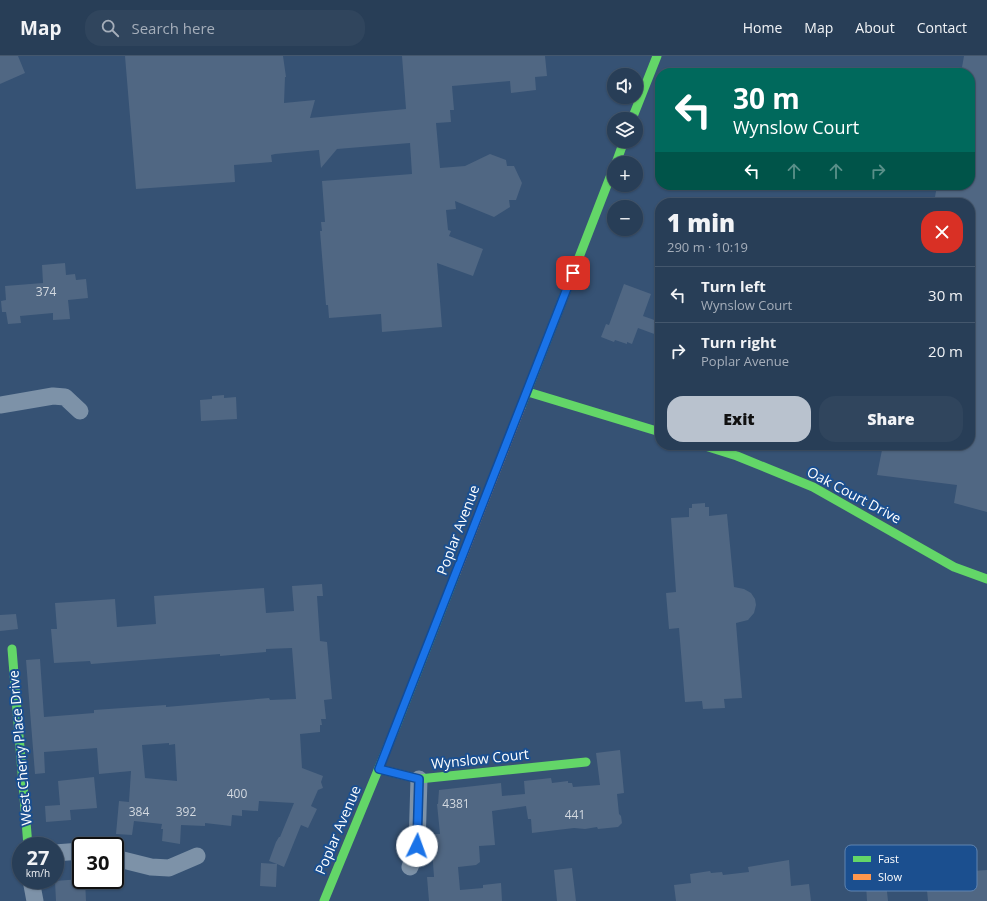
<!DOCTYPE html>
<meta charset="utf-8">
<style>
body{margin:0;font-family:"Open Sans",sans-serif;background:#30455d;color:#f1f3f6;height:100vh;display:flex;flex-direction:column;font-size:15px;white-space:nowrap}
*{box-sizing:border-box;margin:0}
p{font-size:13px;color:#a5aeba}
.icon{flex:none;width:22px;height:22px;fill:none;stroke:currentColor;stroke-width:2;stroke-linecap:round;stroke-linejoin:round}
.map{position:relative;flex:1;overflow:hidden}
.sheet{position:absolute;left:655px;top:142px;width:320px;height:252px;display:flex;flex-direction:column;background:#283e57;border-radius:16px;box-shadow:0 1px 3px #0004,0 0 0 1px #44576d}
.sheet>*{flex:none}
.hud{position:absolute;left:655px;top:12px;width:320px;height:122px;border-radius:16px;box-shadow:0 1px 3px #0004,0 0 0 1px #44576d;background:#00695c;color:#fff;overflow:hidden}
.fabs{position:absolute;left:607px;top:12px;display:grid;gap:8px}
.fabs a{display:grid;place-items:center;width:36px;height:36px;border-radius:50%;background:#283e57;box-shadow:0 1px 3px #0004,0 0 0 1px #44576d;font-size:20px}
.speed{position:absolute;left:12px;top:781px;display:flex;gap:8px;font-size:20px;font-weight:700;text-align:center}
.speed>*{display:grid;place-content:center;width:52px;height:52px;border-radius:50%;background:#283e57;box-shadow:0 1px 3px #0004,0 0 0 1px #44576d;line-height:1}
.speed small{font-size:10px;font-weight:400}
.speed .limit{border:2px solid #111;border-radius:6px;background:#fff;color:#111}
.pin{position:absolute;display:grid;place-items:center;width:34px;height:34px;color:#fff;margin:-17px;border-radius:8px;box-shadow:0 2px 6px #0006}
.me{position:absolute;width:44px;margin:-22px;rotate:3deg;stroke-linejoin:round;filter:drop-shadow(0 0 3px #0008)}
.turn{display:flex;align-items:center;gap:14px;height:84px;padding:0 12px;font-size:18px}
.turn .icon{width:52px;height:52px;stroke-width:2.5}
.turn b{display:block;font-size:28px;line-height:34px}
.lanes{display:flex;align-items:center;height:38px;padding:0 12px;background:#0003;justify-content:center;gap:20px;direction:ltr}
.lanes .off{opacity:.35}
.round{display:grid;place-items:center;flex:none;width:42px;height:42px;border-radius:16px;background:#30455d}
.overview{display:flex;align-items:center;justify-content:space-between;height:68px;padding:0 12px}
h1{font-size:24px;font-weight:800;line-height:30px}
.cta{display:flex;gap:8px;margin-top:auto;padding:8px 12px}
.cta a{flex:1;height:46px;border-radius:16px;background:#b9c2ce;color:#111;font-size:16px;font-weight:800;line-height:46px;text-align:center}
.cta a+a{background:#30455d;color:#f1f3f6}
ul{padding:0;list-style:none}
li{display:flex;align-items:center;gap:12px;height:56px;padding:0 12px;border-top:1px solid #44576d}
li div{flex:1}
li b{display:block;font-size:15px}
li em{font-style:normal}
header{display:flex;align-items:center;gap:24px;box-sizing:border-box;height:56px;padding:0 20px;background:#283e57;border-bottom:1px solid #44576d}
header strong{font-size:19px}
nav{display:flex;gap:22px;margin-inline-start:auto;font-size:14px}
.search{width:280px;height:36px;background:#30455d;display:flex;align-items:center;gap:10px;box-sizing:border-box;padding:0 14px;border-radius:16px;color:#a5aeba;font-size:15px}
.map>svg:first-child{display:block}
.building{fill:#506783;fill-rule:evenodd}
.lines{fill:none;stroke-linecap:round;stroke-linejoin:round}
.street{stroke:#7d92a8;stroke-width:17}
.fast{stroke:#63d668;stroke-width:9}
.slow{stroke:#ff974d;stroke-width:9}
.route-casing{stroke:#114b97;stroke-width:10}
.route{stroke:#1a73e8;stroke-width:7}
.labels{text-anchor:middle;stroke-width:4;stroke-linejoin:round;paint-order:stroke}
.number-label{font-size:12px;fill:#d3d9e0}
.street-label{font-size:14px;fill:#fff;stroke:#1b4f8f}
.key{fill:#1b4f8f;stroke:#5f84b1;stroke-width:1}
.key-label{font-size:11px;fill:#fff}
</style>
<header>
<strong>Map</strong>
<div class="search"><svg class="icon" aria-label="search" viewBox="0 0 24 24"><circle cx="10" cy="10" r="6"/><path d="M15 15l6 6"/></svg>Search here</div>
<nav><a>Home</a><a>Map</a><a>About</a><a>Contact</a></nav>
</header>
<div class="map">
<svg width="987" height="845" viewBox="0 0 987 845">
<rect width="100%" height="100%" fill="#365274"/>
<!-- building -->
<path class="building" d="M 0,0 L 18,0 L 25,17 L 0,28 Z
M 125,0 L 283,0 L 286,21 L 285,21 L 284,47 L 315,44 L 310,62 L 406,53 L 402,0 L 545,0 L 547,20 L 535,21 L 536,34 L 511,37 L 510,25 L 452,30 L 454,54 L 450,54 L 451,66 L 436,67 L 440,112 L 465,110 L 490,98 L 506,104 L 507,110 L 514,110 L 522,127 L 516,144 L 509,144 L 510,151 L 494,161 L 455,145 L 456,153 L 446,154 L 448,174 L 451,175 L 449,180 L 483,193 L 473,220 L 437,207 L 442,271 L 382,276 L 381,258 L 329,262 L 328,249 L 326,249 L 320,175 L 322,175 L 321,166 L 325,166 L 322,125 L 412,118 L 410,87 L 337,93 L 321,112 L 319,94 L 275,98 L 271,99 L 272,106 L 234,109 L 235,126 L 136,133 Z
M 964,0 L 987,0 L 987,456 L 954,447 L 957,429 L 877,419 L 883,389 L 970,389 L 970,147 L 934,147 L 937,129 L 970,129 L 970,17 L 961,17 Z
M 65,207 L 66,219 L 75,218 L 76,224 L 86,223 L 88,242 L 68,244 L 70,263 L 53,264 L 53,257 L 20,260 L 21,267 L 8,268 L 6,256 L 2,256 L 1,245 L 6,244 L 5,230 L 43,227 L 42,209 Z
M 624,228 L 651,238 L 643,260 L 660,266 L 657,279 L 638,272 L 632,288 L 627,286 L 627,288 L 615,284 L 614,286 L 601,281 L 606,268 L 609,269 Z
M 224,339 L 224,342 L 236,341 L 237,363 L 201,365 L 200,344 L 212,343 L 212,340 Z
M 705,447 L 705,451 L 709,451 L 709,460 L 727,458 L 734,531 L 744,533 L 751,537 L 755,543 L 756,549 L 754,557 L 748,564 L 736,567 L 742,642 L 724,643 L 725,652 L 703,653 L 702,645 L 685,646 L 679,572 L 669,573 L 666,537 L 676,536 L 671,462 L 689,461 L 689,452 L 692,452 L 692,448 Z
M 322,528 L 323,540 L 317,540 L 320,585 L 327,586 L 332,643 L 324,644 L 326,663 L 321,663 L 322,669 L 320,669 L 320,676 L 300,678 L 302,712 L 323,720 L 321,726 L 323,732 L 318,734 L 311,750 L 317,753 L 308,772 L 301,769 L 284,811 L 277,808 L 276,831 L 260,830 L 261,807 L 277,808 L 269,805 L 276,786 L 279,781 L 280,781 L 294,747 L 259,745 L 258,755 L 242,754 L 242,760 L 232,759 L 231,770 L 205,767 L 205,770 L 181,769 L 180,788 L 162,785 L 163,773 L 161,773 L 162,768 L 134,765 L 132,779 L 116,778 L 119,745 L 129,746 L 131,715 L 99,718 L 97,692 L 44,696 L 45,717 L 35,718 L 26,604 L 40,603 L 44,661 L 94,657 L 94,654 L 166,649 L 166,651 L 269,642 L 270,644 L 296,643 L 292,592 L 266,593 L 266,596 L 220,600 L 220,598 L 91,608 L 90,605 L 54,607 L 51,573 L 57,573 L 55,547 L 115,543 L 117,571 L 156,568 L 154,540 L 264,532 L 266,557 L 294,555 L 292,530 ZM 169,687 L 169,689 L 175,688 L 177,725 L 145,722 L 142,689 Z
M 16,558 L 18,573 L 0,575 L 0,559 Z
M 620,694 L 624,737 L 617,738 L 619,758 L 621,760 L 622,767 L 618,771 L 598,773 L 597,771 L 585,773 L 574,772 L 532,777 L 531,763 L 528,763 L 526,750 L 492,755 L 495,789 L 479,790 L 480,806 L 476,809 L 458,811 L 460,834 L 483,832 L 483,829 L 501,827 L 502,845 L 429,845 L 427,821 L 434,821 L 431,778 L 440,778 L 437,748 L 438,748 L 439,734 L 501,727 L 502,740 L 525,738 L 524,725 L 551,722 L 552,727 L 568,725 L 568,727 L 572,727 L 573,731 L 600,729 L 596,697 Z
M 94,721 L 97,752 L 70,754 L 71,764 L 46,766 L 45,750 L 60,749 L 58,725 Z
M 940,801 L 942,833 L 974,830 L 973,815 L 987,814 L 987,845 L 928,845 L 924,802 Z
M 789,804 L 791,830 L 809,828 L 811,845 L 676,845 L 674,829 L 691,827 L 690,818 L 710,815 L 711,817 L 722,816 L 723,819 L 749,816 L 748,811 Z
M 572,812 L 576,845 L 557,845 L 554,814 Z
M 81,823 L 85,824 L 86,845 L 56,845 L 55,825 Z
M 886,826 L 888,845 L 867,845 L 866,828 Z"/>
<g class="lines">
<!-- street -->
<path class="street" d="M 0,349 L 53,340 L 65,341 L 80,355
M 55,797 L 81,795
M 115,802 L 151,811 L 169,812 L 197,800
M 410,811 L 417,790 L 419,723
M 31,824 L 35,845"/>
<!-- fast -->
<path class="fast" d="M 632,63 L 657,0
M 616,107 L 624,85
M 528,336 L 660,376
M 521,351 L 614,111
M 702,389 L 737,400 L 813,431 L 954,511 L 987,523
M 12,593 L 28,790
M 379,713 L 419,723 L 586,706
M 324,845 L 397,668 L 456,517"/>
<!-- slow -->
<path class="slow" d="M 456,517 L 521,351"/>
</g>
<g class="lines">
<defs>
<path id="route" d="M 417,790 L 419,723 L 379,713 L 573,217"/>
</defs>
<!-- route casing -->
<use href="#route" class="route-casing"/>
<!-- route -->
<use href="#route" class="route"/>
</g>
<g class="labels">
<!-- number labels -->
<g class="number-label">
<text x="46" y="240">374</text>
<text x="237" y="742">400</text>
<text x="456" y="752">4381</text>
<text x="139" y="760">384</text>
<text x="186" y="760">392</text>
<text x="575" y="763">441</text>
</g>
<!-- street labels -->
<g class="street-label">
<text transform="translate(854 439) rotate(28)" y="5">Oak Court Drive</text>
<text transform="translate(458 474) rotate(-69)" y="5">Poplar Avenue</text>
<text transform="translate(20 692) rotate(-95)" y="5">West Cherry Place Drive</text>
<text transform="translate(480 703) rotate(-6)" y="5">Wynslow Court</text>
<text transform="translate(338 774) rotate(-67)" y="5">Poplar Avenue</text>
</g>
</g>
<!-- legend -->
<rect x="845" y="789" width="132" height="46" rx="6" class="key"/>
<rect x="853" y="800" width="18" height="6" fill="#63d668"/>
<rect x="853" y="818" width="18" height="6" fill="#ff974d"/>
<g class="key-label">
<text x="878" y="807">Fast</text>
<text x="878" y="825">Slow</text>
</g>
</svg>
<div class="fabs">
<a><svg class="icon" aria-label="sound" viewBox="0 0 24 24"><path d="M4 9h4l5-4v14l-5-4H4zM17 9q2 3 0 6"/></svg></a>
<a><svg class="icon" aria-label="layers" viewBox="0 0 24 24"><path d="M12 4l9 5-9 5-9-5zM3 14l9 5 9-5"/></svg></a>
<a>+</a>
<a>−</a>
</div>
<div class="speed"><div>27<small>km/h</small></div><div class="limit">30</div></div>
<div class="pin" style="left:573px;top:217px;background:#d93025"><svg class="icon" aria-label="arrive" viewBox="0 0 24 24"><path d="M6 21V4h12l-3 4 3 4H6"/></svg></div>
<svg class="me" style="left:417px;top:790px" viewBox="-20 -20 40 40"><circle r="19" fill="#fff"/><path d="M0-13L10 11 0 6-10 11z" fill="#1a73e8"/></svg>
<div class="hud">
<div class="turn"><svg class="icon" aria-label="left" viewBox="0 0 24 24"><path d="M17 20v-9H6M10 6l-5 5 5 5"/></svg><div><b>30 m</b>Wynslow Court</div></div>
<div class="lanes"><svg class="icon" aria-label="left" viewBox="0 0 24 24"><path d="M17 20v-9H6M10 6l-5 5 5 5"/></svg><svg class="icon off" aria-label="ahead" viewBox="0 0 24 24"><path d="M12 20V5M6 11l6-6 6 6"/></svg><svg class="icon off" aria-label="ahead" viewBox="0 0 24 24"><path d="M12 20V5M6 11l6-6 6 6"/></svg><svg class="icon off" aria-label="right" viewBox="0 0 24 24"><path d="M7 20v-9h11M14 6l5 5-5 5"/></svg></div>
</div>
<section class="sheet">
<div class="overview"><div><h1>1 min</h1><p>290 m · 10:19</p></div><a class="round" style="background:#d93025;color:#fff"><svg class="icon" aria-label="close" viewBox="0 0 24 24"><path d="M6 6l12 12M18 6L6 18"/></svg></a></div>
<ul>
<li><svg class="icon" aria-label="left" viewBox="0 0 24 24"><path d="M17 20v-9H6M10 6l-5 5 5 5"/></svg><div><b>Turn left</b><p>Wynslow Court</p></div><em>30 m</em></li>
<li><svg class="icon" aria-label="right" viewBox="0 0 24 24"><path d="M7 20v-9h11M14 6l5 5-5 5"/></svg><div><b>Turn right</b><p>Poplar Avenue</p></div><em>20 m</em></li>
</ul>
<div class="cta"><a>Exit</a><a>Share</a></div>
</section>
</div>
